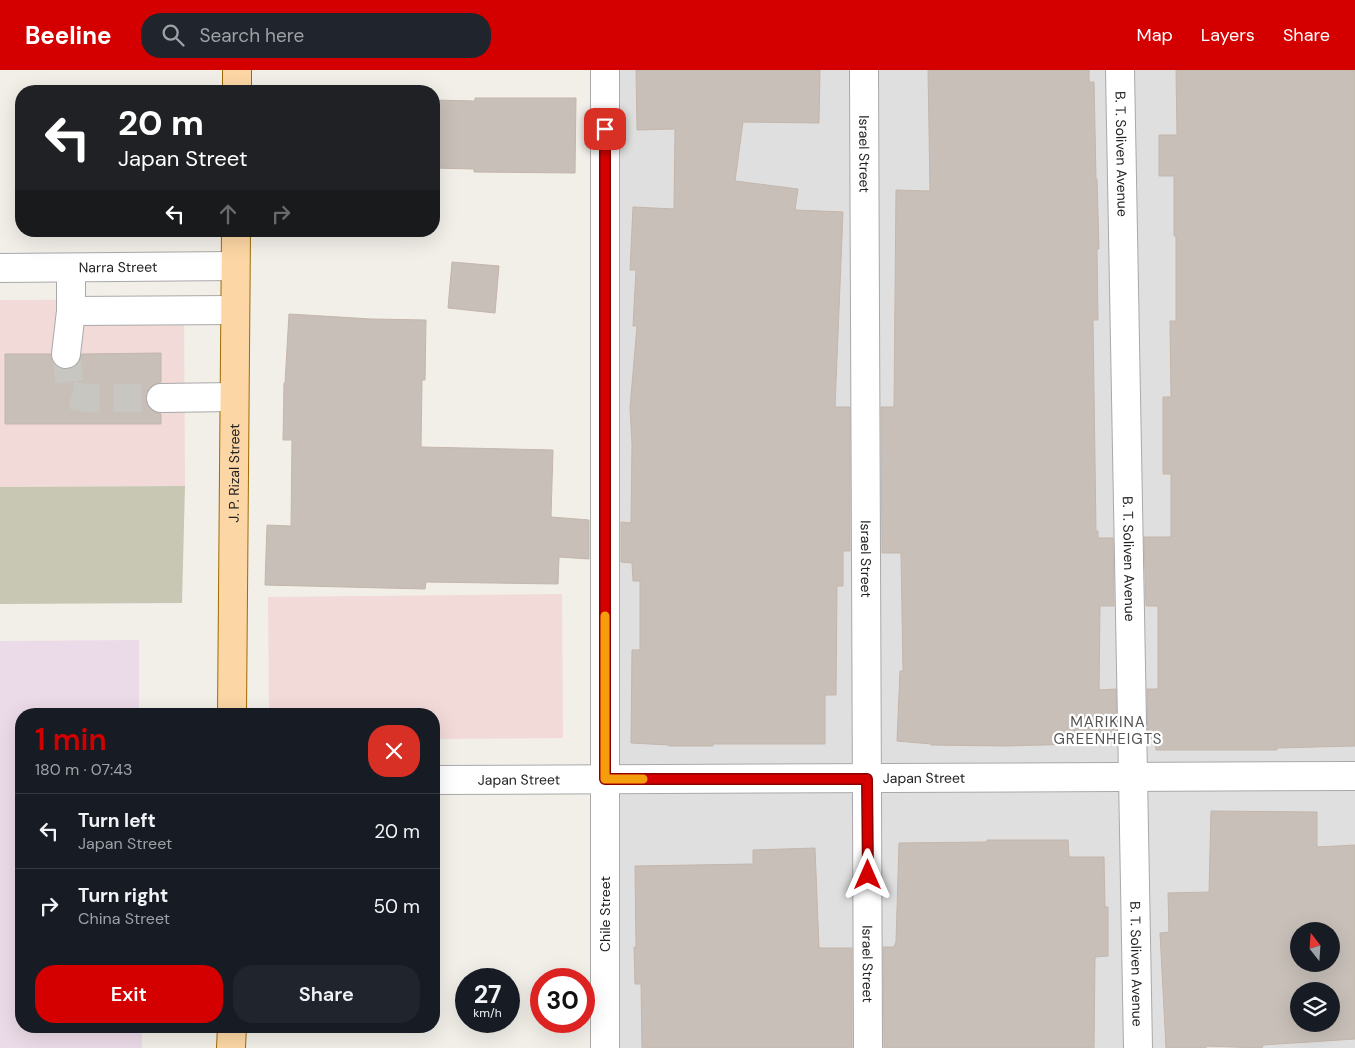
<!DOCTYPE html>
<meta charset="utf-8">
<style>
body{margin:0;font-family:"DM Sans",sans-serif;background:#20242c;color:#f1f3f6;height:100vh;display:flex;flex-direction:column;font-size:19px;white-space:nowrap}
*{box-sizing:border-box;margin:0}
p{font-size:16px;color:#9ea1a6}
.icon{flex:none;width:28px;height:28px;fill:none;stroke:currentColor;stroke-width:2;stroke-linecap:round;stroke-linejoin:round}
.map{position:relative;flex:1;overflow:hidden}
.side{position:absolute;left:15px;top:638px;width:425px;height:325px;display:flex;flex-direction:column;background:#171b24;border-radius:20px;box-shadow:0 5px 20px #0002}
.side>*{flex:none}
.guide{position:absolute;left:15px;top:15px;width:425px;height:152px;border-radius:20px;box-shadow:0 5px 20px #0002;background:#202124;color:#fff;overflow:hidden}
.needle{width:32px;rotate:343deg}
.fabs{position:absolute;left:1290px;top:852px;display:grid;gap:10px}
.fabs a{display:grid;place-items:center;width:50px;height:50px;border-radius:50%;background:#171b24;box-shadow:0 5px 20px #0002;font-size:25px}
.speed{position:absolute;left:455px;top:898px;display:flex;gap:10px;font-size:25px;font-weight:700;text-align:center}
.speed>*{display:grid;place-content:center;width:65px;height:65px;border-radius:50%;background:#171b24;box-shadow:0 5px 20px #0002;line-height:1}
.speed small{font-size:12px;font-weight:400}
.speed .limit{border:8px solid #d22;background:#fff;color:#111}
.pin{position:absolute;display:grid;place-items:center;width:42px;height:42px;color:#fff;margin:-21px;border-radius:10px;box-shadow:0 2px 8px #0006}
.me{position:absolute;width:55px;margin:-28px;rotate:0deg;stroke-linejoin:round;filter:drop-shadow(0 0 4px #0008)}
.turn{display:flex;align-items:center;gap:18px;height:105px;padding:0 20px;font-size:22px}
.turn .icon{width:65px;height:65px;stroke-width:2.5}
.turn b{display:block;font-size:35px;line-height:42px}
.lanes{display:flex;align-items:center;height:48px;padding:0 20px;background:#0003;justify-content:center;gap:25px;direction:ltr}
.lanes .off{opacity:.35}
.round{display:grid;place-items:center;flex:none;width:52px;height:52px;border-radius:20px;background:#20242c}
.summary{display:flex;align-items:center;justify-content:space-between;height:85px;padding:0 20px}
h1{font-size:30px;font-weight:600;line-height:38px;color:#d40000}
.primary-button{display:flex;gap:10px;margin-top:auto;padding:10px 20px}
.primary-button a{flex:1;height:58px;border-radius:20px;background:#d40000;color:#fff;font-size:20px;font-weight:600;line-height:58px;text-align:center}
.primary-button a+a{background:#20242c;color:#f1f3f6}
ul{padding:0;list-style:none}
li{display:flex;align-items:center;gap:15px;height:75px;padding:0 20px;border-top:1px solid #363941}
li div{flex:1}
li b{display:block;font-size:19px}
li em{font-style:normal}
header{display:flex;align-items:center;gap:30px;box-sizing:border-box;height:70px;padding:0 25px;background:#d40000;color:#fff}
header strong{font-size:24px}
nav{display:flex;gap:28px;margin-inline-start:auto;font-size:18px}
.search{width:350px;height:45px;background:#20242c;display:flex;align-items:center;gap:12px;box-sizing:border-box;padding:0 18px;border-radius:20px;color:#9ea1a6;font-size:19px}
.map>svg:first-child{display:block}
.residential{fill:#e0dfdf;fill-rule:evenodd}
.commercial{fill:#f2dad9}
.industrial{fill:#ebdbe8}
.construction{fill:#c7c7b4}
.building{fill:#c7bfb8;stroke:#c4b6ab;fill-rule:evenodd}
.lines{fill:none;stroke-linecap:round;stroke-linejoin:round}
.minor-tunnel{stroke:#c8c6c1;stroke-width:28;stroke-dasharray:28 14;stroke-linecap:butt}
.minor-casing{stroke:#a9a9a9;stroke-width:30}
.major-casing{stroke:#a06b00;stroke-width:30}
.minor{stroke:#fff;stroke-width:28}
.major{stroke:#fcd6a4;stroke-width:28}
.route-casing{stroke:#8a0000;stroke-width:12}
.route{stroke:#d40000;stroke-width:9}
.slow{stroke:#f59e0b;stroke-width:9}
.labels{text-anchor:middle;stroke-width:4.5;stroke-linejoin:round;paint-order:stroke}
.street-label{font-size:14px;fill:#222;stroke:#fff}
.neighbourhood-label{font-size:15px;letter-spacing:1px;fill:#555;stroke:#fff}
</style>
<header>
<strong>Beeline</strong>
<div class="search"><svg class="icon" aria-label="search" viewBox="0 0 24 24"><circle cx="10" cy="10" r="6"/><path d="M15 15l6 6"/></svg>Search here</div>
<nav><a>Map</a><a>Layers</a><a>Share</a></nav>
</header>
<div class="map">
<svg width="1355" height="978" viewBox="0 0 1355 978">
<rect width="100%" height="100%" fill="#f2efe9"/>
<!-- residential -->
<path class="residential" d="M 610,0 L 1355,0 L 1355,978 L 616,978 ZM 1299,861 L 1331,861 L 1331,894 L 1299,894 ZM 1299,921 L 1331,921 L 1331,954 L 1299,954 Z"/>
<!-- commercial -->
<path class="commercial" d="M 184,229 L 185,416 L 0,417 L 0,230 Z
M 562,524 L 563,668 L 434,669 L 434,644 L 269,644 L 268,527 Z"/>
<!-- industrial -->
<path class="industrial" d="M 139,570 L 139,644 L 21,644 L 21,956 L 142,956 L 142,978 L 0,978 L 0,571 Z"/>
<!-- construction -->
<path class="construction" d="M 185,416 L 182,533 L 0,534 L 0,417 Z"/>
<!-- building -->
<path class="building" d="M 636,0 L 820,0 L 819,53 L 743,52 L 735,111 L 798,119 L 795,140 L 843,142 L 835,337 L 850,337 L 850,481 L 843,481 L 843,516 L 837,516 L 836,625 L 825,625 L 825,674 L 713,674 L 713,676 L 669,676 L 669,675 L 631,673 L 632,580 L 640,580 L 640,511 L 633,511 L 632,493 L 621,492 L 621,452 L 631,453 L 632,374 L 630,338 L 637,256 L 633,256 L 636,200 L 630,200 L 633,137 L 674,139 L 675,59 L 637,60 Z
M 928,0 L 1089,0 L 1089,12 L 1094,12 L 1096,109 L 1097,109 L 1099,179 L 1097,179 L 1098,250 L 1093,250 L 1096,461 L 1098,461 L 1098,468 L 1113,468 L 1114,536 L 1100,536 L 1099,620 L 1116,619 L 1117,673 L 1006,676 L 931,675 L 931,674 L 897,671 L 900,601 L 903,601 L 901,483 L 882,483 L 881,337 L 894,337 L 896,120 L 930,121 Z
M 1176,0 L 1355,0 L 1355,676 L 1277,678 L 1277,680 L 1156,680 L 1155,672 L 1148,672 L 1147,619 L 1158,619 L 1158,536 L 1146,536 L 1144,467 L 1171,467 L 1171,404 L 1163,404 L 1163,327 L 1171,327 L 1170,251 L 1176,251 L 1176,166 L 1174,166 L 1174,106 L 1159,106 L 1159,65 L 1177,65 Z
M 475,28 L 576,28 L 575,103 L 474,102 L 474,99 L 434,98 L 434,30 L 475,31 Z
M 452,192 L 499,196 L 495,243 L 448,238 Z
M 289,244 L 371,249 L 426,250 L 425,310 L 422,310 L 421,377 L 553,380 L 551,447 L 589,450 L 589,489 L 559,487 L 558,514 L 426,512 L 425,519 L 265,515 L 267,455 L 291,456 L 292,370 L 283,370 L 284,313 L 285,313 Z
M 161,283 L 161,312 L 153,315 L 148,320 L 145,328 L 148,336 L 153,341 L 161,344 L 161,354 L 5,354 L 5,284 L 51,284 L 52,291 L 56,296 L 65,300 L 72,298 L 78,294 L 82,284 Z
M 1211,741 L 1317,742 L 1317,777 L 1355,775 L 1355,969 L 1263,975 L 1262,978 L 1206,976 L 1206,978 L 1166,978 L 1160,863 L 1169,862 L 1168,823 L 1209,822 ZM 1299,861 L 1331,861 L 1331,894 L 1299,894 ZM 1299,921 L 1331,921 L 1331,954 L 1299,954 Z
M 987,770 L 1068,770 L 1069,787 L 1104,787 L 1105,837 L 1108,837 L 1108,886 L 1095,887 L 1094,978 L 884,978 L 883,877 L 894,877 L 896,872 L 899,773 L 987,772 Z
M 815,778 L 819,878 L 852,878 L 852,978 L 642,978 L 641,914 L 635,914 L 634,877 L 636,877 L 635,796 L 753,794 L 753,780 Z"/>
<g class="lines">
<!-- minor-tunnel -->
<path class="minor-tunnel" d="M 66,284 L 71,325 L 85,328 L 161,328"/>
<defs>
<g id="minor">
<path d="M 605,0 L 605,978"/>
<path id="s1" d="M 864,0 L 868,978"/>
<path id="s2" d="M 1120,0 L 1138,978"/>
<path id="s3" d="M 0,198 L 235,196"/>
<path d="M 71,241 L 235,240"/>
<path d="M 66,284 L 71,241 L 71,198"/>
<path d="M 161,328 L 234,327"/>
<path id="s4" d="M 434,710 L 1355,706"/>
</g>
<g id="major">
<path d="M 237,21 L 237,0"/>
<path id="s5" d="M 232,644 L 236,161"/>
<path d="M 231,978 L 232,956"/>
</g>
</defs>
<!-- minor casing -->
<use href="#minor" class="minor-casing"/>
<!-- major casing -->
<use href="#major" class="major-casing"/>
<!-- minor -->
<use href="#minor" class="minor"/>
<!-- major -->
<use href="#major" class="major"/>
</g>
<g class="lines">
<defs>
<path id="route" d="M 605,59 L 605,709 L 867,709 L 868,805"/>
</defs>
<!-- route casing -->
<use href="#route" class="route-casing"/>
<!-- route -->
<use href="#route" class="route"/>
<!-- slow -->
<path class="slow" d="M 605,546 L 605,709 L 643,709"/>
</g>
<g class="labels">
<!-- street labels -->
<g class="street-label">
<text dy="5" stroke="none"><textPath href="#s1" startOffset="84">Israel Street</textPath></text>
<text dy="5" stroke="none"><textPath href="#s2" startOffset="84">B. T. Soliven Avenue</textPath></text>
<text dy="5" stroke="none"><textPath href="#s3" startOffset="118">Narra Street</textPath></text>
<text dy="5" stroke="none"><textPath href="#s5" startOffset="241">J. P. Rizal Street</textPath></text>
<text dy="5" stroke="none"><textPath href="#s1" startOffset="489">Israel Street</textPath></text>
<text dy="5" stroke="none"><textPath href="#s2" startOffset="489">B. T. Soliven Avenue</textPath></text>
<text dy="5" stroke="none"><textPath href="#s4" startOffset="490">Japan Street</textPath></text>
<text dy="5" stroke="none"><textPath href="#s4" startOffset="85">Japan Street</textPath></text>
<text transform="translate(605 844) rotate(-90)" y="5">Chile Street</text>
<text dy="5" stroke="none"><textPath href="#s1" startOffset="894">Israel Street</textPath></text>
<text dy="5" stroke="none"><textPath href="#s2" startOffset="894">B. T. Soliven Avenue</textPath></text>
</g>
<!-- neighbourhood labels -->
<g class="neighbourhood-label">
<text x="1108" y="657">MARIKINA<tspan x="1108" dy="17">GREENHEIGTS</tspan></text>
</g>
</g>
</svg>
<div class="fabs">
<a><svg class="needle" viewBox="-14 -14 28 28"><path d="M0-13l5 13h-10z" fill="#e53935"/><path d="M0 13l5-13h-10z" fill="#9ea1a6"/></svg></a>
<a><svg class="icon" aria-label="layers" viewBox="0 0 24 24"><path d="M12 4l9 5-9 5-9-5zM3 14l9 5 9-5"/></svg></a>
</div>
<div class="speed"><div>27<small>km/h</small></div><div class="limit">30</div></div>
<div class="pin" style="left:605px;top:59px;background:#d93025"><svg class="icon" aria-label="arrive" viewBox="0 0 24 24"><path d="M6 21V4h12l-3 4 3 4H6"/></svg></div>
<svg class="me" style="left:868px;top:805px" viewBox="-20 -20 40 40"><path d="M0-17L14 15 0 8-14 15z" fill="#d40000" stroke="#fff" stroke-width="4"/></svg>
<div class="guide">
<div class="turn"><svg class="icon" aria-label="left" viewBox="0 0 24 24"><path d="M17 20v-9H6M10 6l-5 5 5 5"/></svg><div><b>20 m</b>Japan Street</div></div>
<div class="lanes"><svg class="icon" aria-label="left" viewBox="0 0 24 24"><path d="M17 20v-9H6M10 6l-5 5 5 5"/></svg><svg class="icon off" aria-label="ahead" viewBox="0 0 24 24"><path d="M12 20V5M6 11l6-6 6 6"/></svg><svg class="icon off" aria-label="right" viewBox="0 0 24 24"><path d="M7 20v-9h11M14 6l5 5-5 5"/></svg></div>
</div>
<section class="side">
<div class="summary"><div><h1>1 min</h1><p>180 m · 07:43</p></div><a class="round" style="background:#d93025;color:#fff"><svg class="icon" aria-label="close" viewBox="0 0 24 24"><path d="M6 6l12 12M18 6L6 18"/></svg></a></div>
<ul>
<li><svg class="icon" aria-label="left" viewBox="0 0 24 24"><path d="M17 20v-9H6M10 6l-5 5 5 5"/></svg><div><b>Turn left</b><p>Japan Street</p></div><em>20 m</em></li>
<li><svg class="icon" aria-label="right" viewBox="0 0 24 24"><path d="M7 20v-9h11M14 6l5 5-5 5"/></svg><div><b>Turn right</b><p>China Street</p></div><em>50 m</em></li>
</ul>
<div class="primary-button"><a>Exit</a><a>Share</a></div>
</section>
</div>
